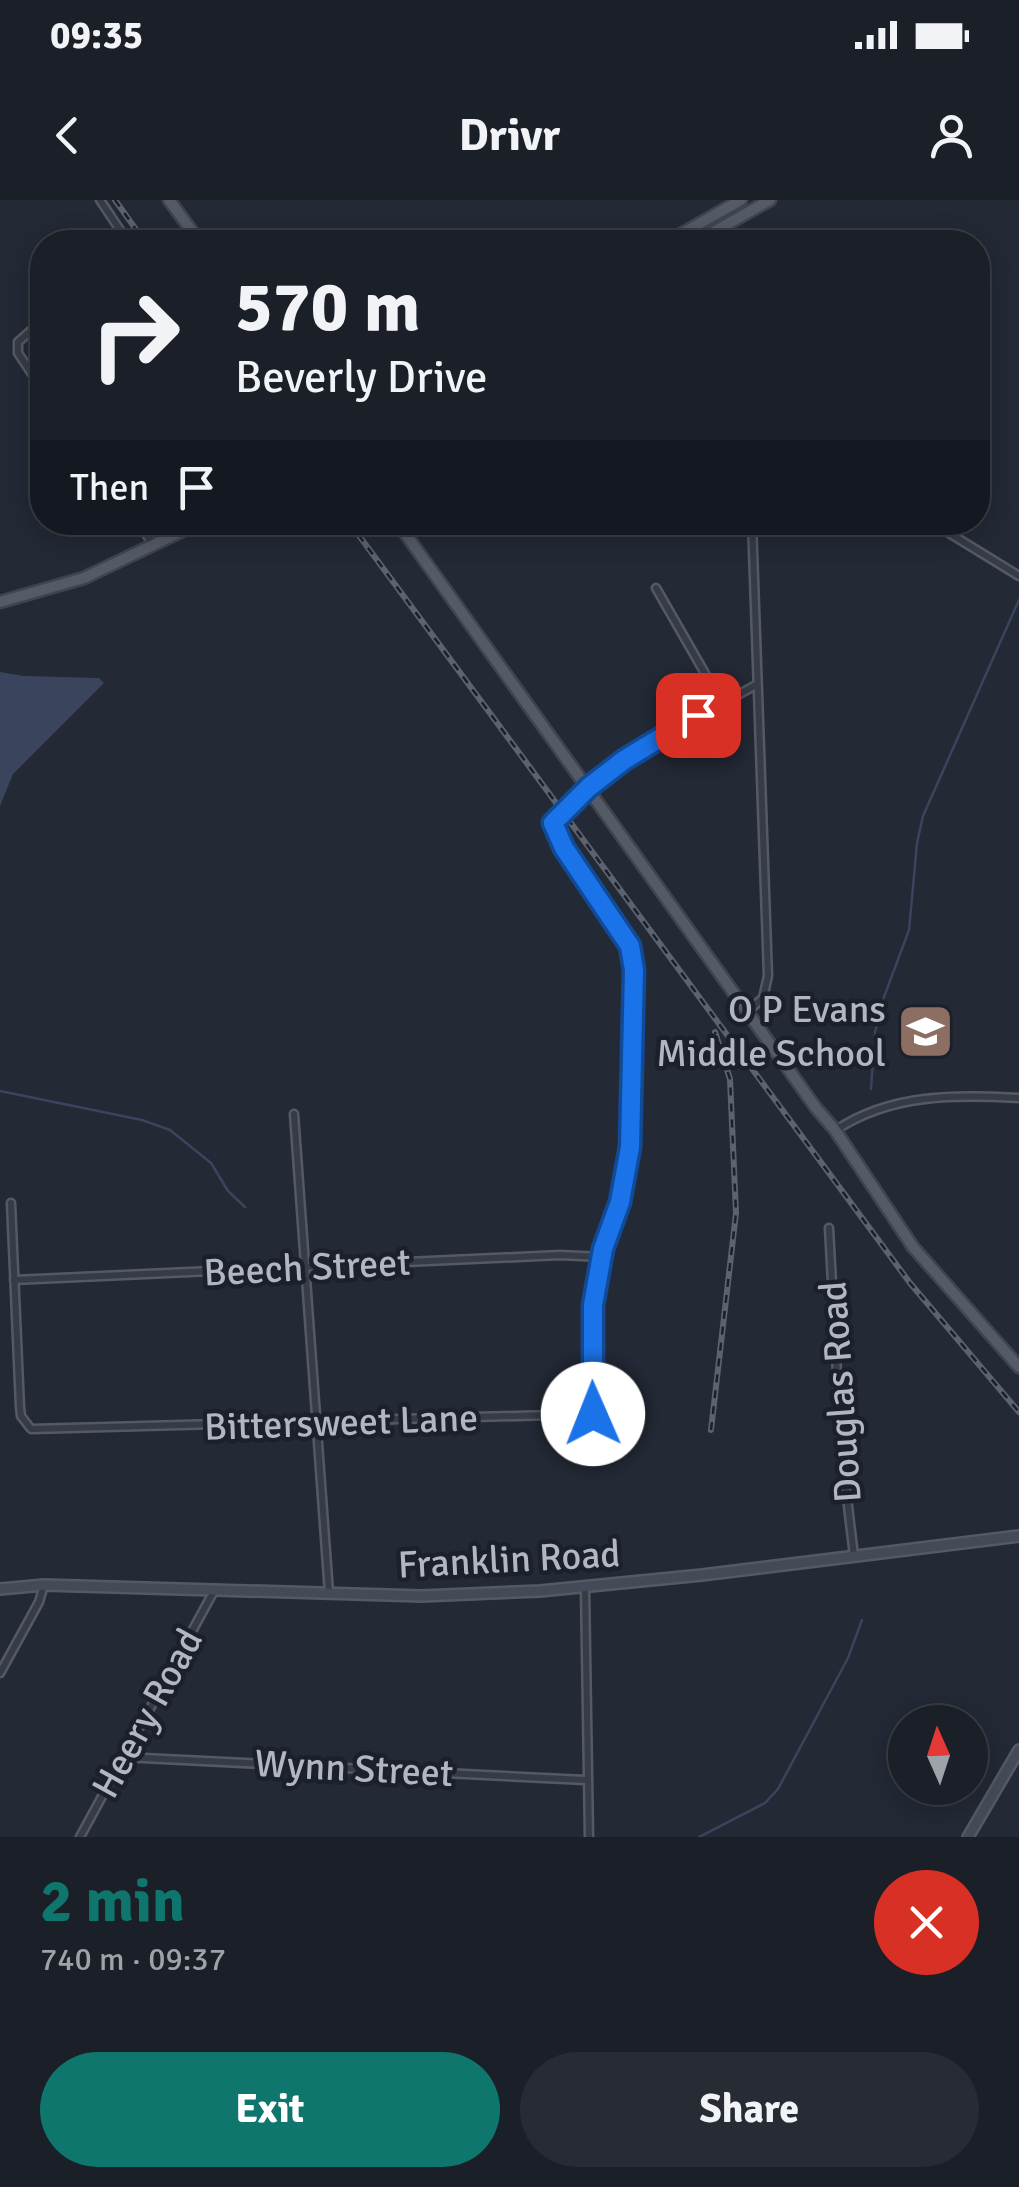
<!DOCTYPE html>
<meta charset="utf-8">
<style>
body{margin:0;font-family:Signika,sans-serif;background:#272c34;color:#f1f3f6;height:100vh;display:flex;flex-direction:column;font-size:38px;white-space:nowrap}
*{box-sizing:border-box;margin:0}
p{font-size:32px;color:#9fa2a8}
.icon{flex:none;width:55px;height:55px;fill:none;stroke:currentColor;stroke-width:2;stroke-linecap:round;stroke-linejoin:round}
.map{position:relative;height:1637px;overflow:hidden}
.side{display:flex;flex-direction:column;background:#1a1f28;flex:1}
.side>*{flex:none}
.guide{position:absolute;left:30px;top:30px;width:960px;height:305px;border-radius:40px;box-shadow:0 5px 25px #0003,0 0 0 2px #383d45;background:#1a1f28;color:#f1f3f6;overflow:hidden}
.needle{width:65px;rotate:357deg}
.fabs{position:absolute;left:888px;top:1505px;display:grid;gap:20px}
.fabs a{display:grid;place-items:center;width:100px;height:100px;border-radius:50%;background:#1a1f28;box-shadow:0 5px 25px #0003,0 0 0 2px #383d45;font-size:50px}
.pin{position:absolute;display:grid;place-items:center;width:85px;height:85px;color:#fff;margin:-42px;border-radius:20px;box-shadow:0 5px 15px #0006}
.me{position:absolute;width:110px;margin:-55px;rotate:359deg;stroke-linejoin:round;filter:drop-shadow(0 0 8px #0008)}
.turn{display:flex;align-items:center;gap:35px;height:210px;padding:0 40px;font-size:45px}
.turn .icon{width:130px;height:130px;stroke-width:2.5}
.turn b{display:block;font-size:70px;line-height:85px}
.then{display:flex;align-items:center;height:95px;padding:0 40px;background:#0003;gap:20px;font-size:38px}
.round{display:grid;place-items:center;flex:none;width:105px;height:105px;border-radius:52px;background:#272c34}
.head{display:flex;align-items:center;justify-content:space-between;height:170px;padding:0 40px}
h1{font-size:60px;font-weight:700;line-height:75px;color:#0f766e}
.cta{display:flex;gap:20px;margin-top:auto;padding:20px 40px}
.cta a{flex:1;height:115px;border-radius:60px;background:#0f766e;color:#fff;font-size:40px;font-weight:700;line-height:115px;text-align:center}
.cta a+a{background:#272c34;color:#f1f3f6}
.status{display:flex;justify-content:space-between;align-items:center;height:70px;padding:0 50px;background:#1a1f28;direction:ltr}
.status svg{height:28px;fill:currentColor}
header{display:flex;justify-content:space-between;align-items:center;height:130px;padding:0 40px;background:#1a1f28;font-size:45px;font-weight:700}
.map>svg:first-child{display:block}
.water{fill:#3a455d}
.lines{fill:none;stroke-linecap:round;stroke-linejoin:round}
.stream{stroke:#3a455d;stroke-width:2.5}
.street-casing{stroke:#545964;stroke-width:11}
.secondary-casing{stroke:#545964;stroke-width:14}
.primary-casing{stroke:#40444f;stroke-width:15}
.street{stroke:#363b46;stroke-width:6}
.secondary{stroke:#454a59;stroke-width:9}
.primary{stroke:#545a66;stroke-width:10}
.rail-casing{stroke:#5d6270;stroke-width:6}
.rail{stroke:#1c202b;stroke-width:2.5;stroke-dasharray:8;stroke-linecap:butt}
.route-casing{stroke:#114b97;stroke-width:25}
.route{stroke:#1a73e8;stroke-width:18}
.labels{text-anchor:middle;stroke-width:9;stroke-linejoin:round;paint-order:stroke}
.poi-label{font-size:38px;fill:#b1b6c2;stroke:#1c202b;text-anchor:end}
.street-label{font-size:38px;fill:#b1b6c2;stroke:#1c202b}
</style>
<div class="status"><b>09:35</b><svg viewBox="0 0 49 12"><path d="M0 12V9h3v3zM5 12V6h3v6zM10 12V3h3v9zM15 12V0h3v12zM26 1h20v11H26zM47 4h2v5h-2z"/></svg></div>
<header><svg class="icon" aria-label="back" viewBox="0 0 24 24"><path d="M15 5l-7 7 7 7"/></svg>Drivr<svg class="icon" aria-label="person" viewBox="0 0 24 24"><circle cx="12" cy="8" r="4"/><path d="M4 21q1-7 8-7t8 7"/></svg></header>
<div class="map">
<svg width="1019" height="1637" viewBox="0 0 1019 1637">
<rect width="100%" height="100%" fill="#232935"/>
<!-- water -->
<path class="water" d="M 0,472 L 24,476 L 99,478 L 104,483 L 13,574 L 0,606 Z"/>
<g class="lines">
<!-- stream -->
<path class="stream" d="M 871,889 L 875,832 L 884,797 L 909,730 L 917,643 L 923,616 L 1019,400
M 0,891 L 142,920 L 170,930 L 211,963 L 228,991 L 245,1007
M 699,1637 L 765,1603 L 778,1589 L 848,1458 L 862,1420"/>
<defs>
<path id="street" d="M 100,0 L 128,42
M 42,121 L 18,142 L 18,153 L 42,189
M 138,322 L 154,346
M 931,322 L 1019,376
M 656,388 L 722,503
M 748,811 L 763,798 L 768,776 L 752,322
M 294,914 L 329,1393
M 836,930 C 892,893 955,895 1019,898
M 11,1003 L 20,1207 L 21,1216 L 31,1229 L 625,1213
M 829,1028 L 841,1248 L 854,1356
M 14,1080 L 560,1055 L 602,1057
M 593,1214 L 593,1105 L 603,1049 L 612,1031 L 620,1002 L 630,947 L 634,770 L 630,746 L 564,648 L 553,623 L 589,587 L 646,545 L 756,485
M 585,1388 L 589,1637
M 0,1473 L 39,1402 L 44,1385
M 123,1557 L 585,1580
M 80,1637 L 215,1389"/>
<path id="secondary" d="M 0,1389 L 44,1385 L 422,1396 L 540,1391 L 702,1375 L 1019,1336
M 968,1637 L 1019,1550"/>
<path id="primary" d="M 169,0 L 200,42
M 667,42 L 741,0
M 696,42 L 770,0
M 397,322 L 816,908 L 835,930 L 913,1047 L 1019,1167
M 0,402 L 84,378 L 201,322"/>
</defs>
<!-- street casing -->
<use href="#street" class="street-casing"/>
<!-- secondary casing -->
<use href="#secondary" class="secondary-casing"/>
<!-- primary casing -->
<use href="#primary" class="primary-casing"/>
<!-- street -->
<use href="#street" class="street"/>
<!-- secondary -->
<use href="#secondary" class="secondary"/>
<!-- primary -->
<use href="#primary" class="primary"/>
<defs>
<path id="rail" d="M 115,0 L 145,42
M 349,322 L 910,1083 L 1019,1212
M 711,1230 L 736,1013 L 730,879 L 715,832"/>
</defs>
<!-- rail casing -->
<use href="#rail" class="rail-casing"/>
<!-- rail -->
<use href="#rail" class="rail"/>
</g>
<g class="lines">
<defs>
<path id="route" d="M 593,1214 L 593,1105 L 603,1049 L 620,1002 L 630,947 L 634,770 L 630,746 L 564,648 L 553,623 L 589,587 L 624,560 L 698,515"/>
</defs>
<!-- route casing -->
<use href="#route" class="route-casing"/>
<!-- route -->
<use href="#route" class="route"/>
</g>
<!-- icons -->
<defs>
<symbol id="school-square" viewBox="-11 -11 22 22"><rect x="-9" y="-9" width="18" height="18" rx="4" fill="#8d6e63" stroke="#1c202b"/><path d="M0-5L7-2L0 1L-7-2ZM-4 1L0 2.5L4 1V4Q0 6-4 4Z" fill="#fff"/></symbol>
</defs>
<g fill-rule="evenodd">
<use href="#school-square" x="894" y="800" width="63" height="63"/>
</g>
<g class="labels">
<!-- poi labels -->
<g class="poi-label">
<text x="886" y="822">O P Evans<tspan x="886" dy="44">Middle School</tspan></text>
</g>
<!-- street labels -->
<g class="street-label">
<text transform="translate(307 1067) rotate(-3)" y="13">Beech Street</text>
<text transform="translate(840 1192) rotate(-94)" y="13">Douglas Road</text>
<text transform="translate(341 1222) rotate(-2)" y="13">Bittersweet Lane</text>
<text transform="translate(509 1359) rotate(-3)" y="13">Franklin Road</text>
<text transform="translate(147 1513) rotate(-61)" y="13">Heery Road</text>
<text transform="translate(354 1568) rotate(3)" y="13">Wynn Street</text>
</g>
</g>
</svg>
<div class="fabs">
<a><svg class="needle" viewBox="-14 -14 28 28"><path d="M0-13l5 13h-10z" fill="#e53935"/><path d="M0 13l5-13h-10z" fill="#9fa2a8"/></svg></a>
</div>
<div class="pin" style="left:698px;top:515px;background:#d93025"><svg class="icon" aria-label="arrive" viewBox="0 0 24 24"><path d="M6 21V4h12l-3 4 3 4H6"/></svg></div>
<svg class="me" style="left:593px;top:1214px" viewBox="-20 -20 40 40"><circle r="19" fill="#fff"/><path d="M0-13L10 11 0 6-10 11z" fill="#1a73e8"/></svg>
<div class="guide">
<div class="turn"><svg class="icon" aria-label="right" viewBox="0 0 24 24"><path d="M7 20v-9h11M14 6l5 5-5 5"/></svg><div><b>570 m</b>Beverly Drive</div></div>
<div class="then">Then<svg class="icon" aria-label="arrive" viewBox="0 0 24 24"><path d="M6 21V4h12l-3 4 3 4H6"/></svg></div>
</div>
</div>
<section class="side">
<div class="head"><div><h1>2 min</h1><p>740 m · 09:37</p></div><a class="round" style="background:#d93025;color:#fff"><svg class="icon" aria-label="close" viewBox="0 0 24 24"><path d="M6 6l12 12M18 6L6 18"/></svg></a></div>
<div class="cta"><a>Exit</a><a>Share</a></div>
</section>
